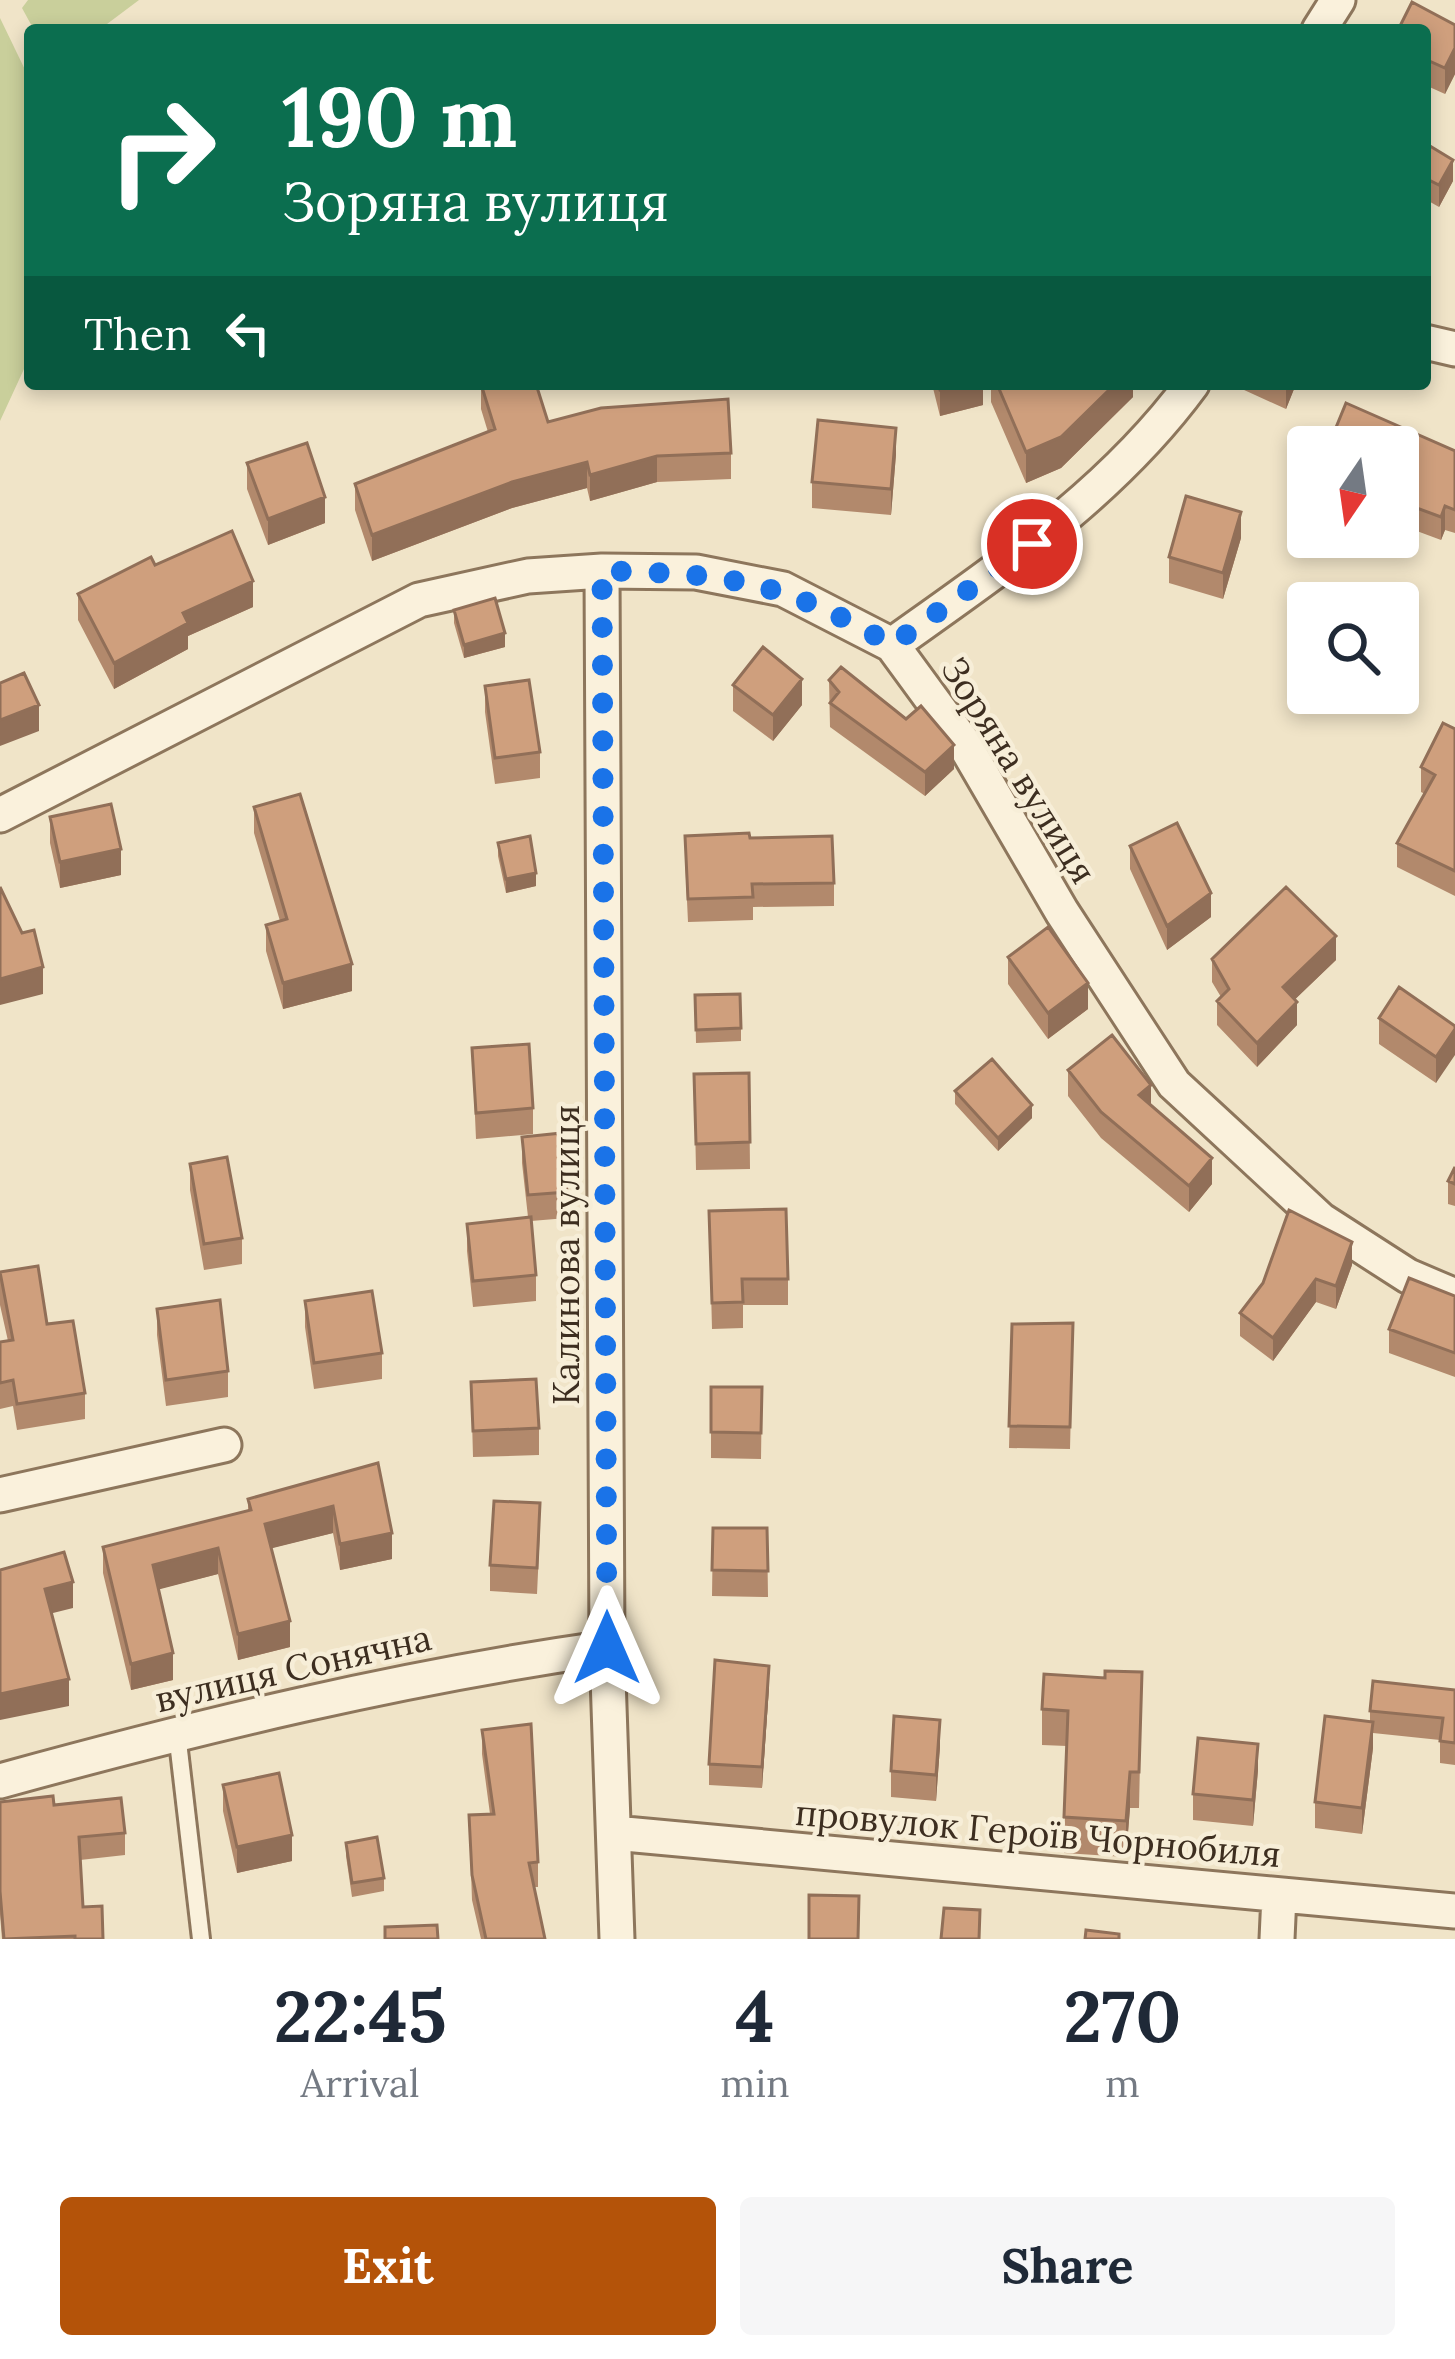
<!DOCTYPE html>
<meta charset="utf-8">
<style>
body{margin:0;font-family:Lora,serif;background:#f6f6f7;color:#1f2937;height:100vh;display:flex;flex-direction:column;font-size:45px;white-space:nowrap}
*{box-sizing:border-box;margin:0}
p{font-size:39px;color:#747a83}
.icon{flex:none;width:66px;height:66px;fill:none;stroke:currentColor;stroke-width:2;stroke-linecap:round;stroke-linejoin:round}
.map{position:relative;height:1939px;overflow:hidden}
.drawer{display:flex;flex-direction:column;background:#fff;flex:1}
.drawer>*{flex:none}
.banner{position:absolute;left:24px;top:24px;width:1407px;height:366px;border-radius:12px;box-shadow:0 6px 18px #0003;background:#0b6e4f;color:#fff;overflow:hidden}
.needle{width:78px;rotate:193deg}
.tools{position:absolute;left:1287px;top:426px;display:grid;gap:24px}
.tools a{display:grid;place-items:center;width:132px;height:132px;border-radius:12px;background:#fff;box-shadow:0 6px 18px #0003;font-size:60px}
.pin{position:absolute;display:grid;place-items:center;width:102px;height:102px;color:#fff;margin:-51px;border:6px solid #fff;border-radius:50%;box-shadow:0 3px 12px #0007}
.me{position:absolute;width:132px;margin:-66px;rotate:0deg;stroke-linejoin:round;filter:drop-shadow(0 0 9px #0008)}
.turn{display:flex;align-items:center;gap:42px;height:252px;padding:0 60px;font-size:54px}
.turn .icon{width:156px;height:156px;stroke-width:2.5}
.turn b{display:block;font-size:84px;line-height:102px}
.then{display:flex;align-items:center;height:114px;padding:0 60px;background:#0003;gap:24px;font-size:45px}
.eta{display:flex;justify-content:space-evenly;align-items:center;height:204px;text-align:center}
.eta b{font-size:72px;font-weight:700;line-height:84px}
.cta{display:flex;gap:24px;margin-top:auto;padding:24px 60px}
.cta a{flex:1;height:138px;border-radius:12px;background:#b45309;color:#fff;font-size:48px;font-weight:700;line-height:138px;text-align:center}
.cta a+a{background:#f6f6f7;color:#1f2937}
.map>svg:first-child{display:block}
.green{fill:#c9cf9b}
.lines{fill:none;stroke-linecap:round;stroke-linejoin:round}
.service-casing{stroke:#8d765c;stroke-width:22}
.minor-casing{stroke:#8d765c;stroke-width:39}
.service{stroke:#faf1dc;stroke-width:16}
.minor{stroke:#faf1dc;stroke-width:33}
.wall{fill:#b2896c}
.shaded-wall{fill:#916f58}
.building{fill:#cf9f7d;stroke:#916f58;stroke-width:3}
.route{stroke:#1a73e8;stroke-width:21;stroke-dasharray:0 37.8}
.labels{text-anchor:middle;stroke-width:9;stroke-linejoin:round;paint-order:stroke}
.street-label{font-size:36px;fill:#3d2e20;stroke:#f7eed8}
</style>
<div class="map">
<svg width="1455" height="1939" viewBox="0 0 1455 1939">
<rect width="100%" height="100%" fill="#f0e4c8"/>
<!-- green -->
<path class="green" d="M 28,0 L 139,0 L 99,30 L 34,30 L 22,8 Z
M 0,18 L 30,80 L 30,356 L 0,421 Z"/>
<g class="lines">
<defs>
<path id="service" d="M 177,1733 L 201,1939"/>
<path id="minor" d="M 1319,30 L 1338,0
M 1425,342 L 1455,349
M 602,571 L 607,1648 L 617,1939
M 892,645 C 1001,567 1112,493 1192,384
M 0,815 L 419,600 L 528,576 L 602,571 L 696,572 L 783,589 L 892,645 L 963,742 L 1062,912 L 1174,1084 L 1321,1220 L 1408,1276 L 1455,1296
M 0,1495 L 224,1445
M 0,1781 C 200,1726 402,1677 607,1648
M 614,1833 L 1455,1911
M 1277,1939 L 1279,1895"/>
</defs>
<!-- service casing -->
<use href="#service" class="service-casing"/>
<!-- minor casing -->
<use href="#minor" class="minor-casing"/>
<!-- service -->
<use href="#service" class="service"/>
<!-- minor -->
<use href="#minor" class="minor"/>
</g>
<!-- wall -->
<path class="wall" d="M 1455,25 L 1455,74 L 1445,94 L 1425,85 L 1425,30 Z
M 1425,143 L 1453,181 L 1439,207 L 1425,199 Z
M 481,384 L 548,422 L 731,453 L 731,479 L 657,482 L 590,501 L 587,488 L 512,508 L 372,561 L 355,510 L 355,484 L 488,432 L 481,409 Z
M 932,384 L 983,384 L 983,405 L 940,416 Z
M 991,384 L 1133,384 L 1133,397 L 1061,468 L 1026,483 L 991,402 Z
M 1231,384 L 1296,384 L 1286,409 Z
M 1398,447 L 1455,451 L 1455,533 L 1445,530 L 1441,540 L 1398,524 Z
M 896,454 L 891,515 L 812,508 L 812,482 Z
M 247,463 L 325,523 L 268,545 L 247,489 Z
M 1241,538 L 1223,599 L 1169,583 L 1169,557 Z
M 155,565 L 253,607 L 188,636 L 188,649 L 114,689 L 78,620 L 78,594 Z
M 454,610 L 505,647 L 464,658 L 454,623 Z
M 829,680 L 954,769 L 925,796 L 830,727 Z
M 733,685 L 802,705 L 773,741 L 733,711 Z
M 485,686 L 540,752 L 540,778 L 495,784 L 485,712 Z
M 1455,729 L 1455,896 L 1397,867 L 1397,843 L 1425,794 L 1421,792 L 1421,767 Z
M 254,807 L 352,991 L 283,1009 L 266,951 L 266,925 L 280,921 L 254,833 Z
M 50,817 L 121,875 L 60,888 L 50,843 Z
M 750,838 L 834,883 L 834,906 L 753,907 L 753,920 L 688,922 L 685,858 Z
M 498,843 L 536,886 L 506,893 L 498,856 Z
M 1130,846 L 1211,917 L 1167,950 L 1130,869 Z
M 1008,957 L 1088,1009 L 1048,1039 L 1008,984 Z
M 1212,959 L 1336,960 L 1295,999 L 1297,1025 L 1257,1067 L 1217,1025 L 1217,1001 L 1221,997 L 1212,982 Z
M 695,995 L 741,1028 L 741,1041 L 696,1043 Z
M 1379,1018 L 1455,1026 L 1436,1083 L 1379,1044 Z
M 472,1048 L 533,1108 L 533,1134 L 476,1139 Z
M 1068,1070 L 1151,1105 L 1212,1184 L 1189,1212 L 1101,1138 L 1068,1096 Z
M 749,1073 L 750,1169 L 696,1170 L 694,1074 Z
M 955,1091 L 1032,1118 L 998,1151 L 955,1104 Z
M 522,1137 L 567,1192 L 567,1218 L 531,1221 L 536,1275 L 536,1301 L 473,1307 L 467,1251 L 467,1224 L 528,1217 L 522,1163 Z
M 190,1164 L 242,1238 L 242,1264 L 204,1270 L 190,1190 Z
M 1448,1181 L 1455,1184 L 1455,1206 L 1448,1204 Z
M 709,1211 L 788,1279 L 788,1305 L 743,1305 L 743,1328 L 712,1329 Z
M 1352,1265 L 1336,1309 L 1316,1302 L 1273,1361 L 1240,1336 L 1240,1313 L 1263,1283 Z
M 0,1272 L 47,1324 L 85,1393 L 85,1419 L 17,1430 L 13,1406 L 0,1409 L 0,1342 L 8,1341 L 0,1305 Z
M 1455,1296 L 1455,1377 L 1389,1353 L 1389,1329 Z
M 305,1301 L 382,1353 L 382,1379 L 314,1389 L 305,1327 Z
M 157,1309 L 228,1371 L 228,1397 L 166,1406 L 157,1335 Z
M 1073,1323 L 1070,1449 L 1009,1448 L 1012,1324 Z
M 471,1382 L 539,1428 L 539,1455 L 473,1457 Z
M 711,1387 L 762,1387 L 761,1459 L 711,1458 Z
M 378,1463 L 392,1559 L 340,1570 L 333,1533 L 271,1548 L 290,1647 L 238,1660 L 218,1574 L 158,1589 L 173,1680 L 131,1690 L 103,1573 L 103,1547 L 248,1510 L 248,1499 Z
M 713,1528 L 767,1528 L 768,1597 L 712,1596 Z
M 540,1529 L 537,1594 L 490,1591 L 490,1565 Z
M 1142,1672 L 1139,1808 L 1130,1808 L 1126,1857 L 1064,1853 L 1067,1746 L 1042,1745 L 1042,1709 Z
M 769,1687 L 762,1788 L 709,1785 L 709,1764 Z
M 1455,1690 L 1455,1765 L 1440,1763 L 1440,1740 L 1373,1733 L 1373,1748 L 1362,1834 L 1315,1828 L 1315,1802 L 1370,1721 L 1370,1711 Z
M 482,1730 L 538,1862 L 538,1887 L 534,1887 L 545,1939 L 481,1939 L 472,1900 L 469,1815 L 490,1814 L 482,1754 Z
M 940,1746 L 936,1801 L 891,1797 L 891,1771 Z
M 1258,1770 L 1253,1826 L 1193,1820 L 1193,1794 Z
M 223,1785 L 292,1861 L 237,1873 L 223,1811 Z
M 0,1802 L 54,1805 L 125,1833 L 125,1855 L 80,1860 L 83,1907 L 103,1939 L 2,1939 L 0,1914 Z
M 346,1843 L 384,1878 L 384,1891 L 352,1897 L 346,1856 Z"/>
<!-- shaded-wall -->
<path class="shaded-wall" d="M 1455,48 L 1455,74 L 1445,94 L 1445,68 Z
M 1453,160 L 1453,181 L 1439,207 L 1439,185 Z
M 964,384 L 983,384 L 983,405 L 940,416 L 940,390 Z
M 1115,384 L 1133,384 L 1133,397 L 1061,468 L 1026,483 L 1026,452 Z
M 1286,384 L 1296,384 L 1286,409 Z
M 896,428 L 896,454 L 891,515 L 891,489 Z
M 657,456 L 657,482 L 590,501 L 590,475 Z
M 587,462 L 587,488 L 512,508 L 372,561 L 372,535 L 512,482 Z
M 325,497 L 325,523 L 268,545 L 268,519 Z
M 1445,506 L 1445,530 L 1441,540 L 1441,517 Z
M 1241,512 L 1241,538 L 1223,599 L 1223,573 Z
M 253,581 L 253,607 L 188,636 L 188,649 L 114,689 L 114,663 L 183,613 Z
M 505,633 L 505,647 L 464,658 L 464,645 Z
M 802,679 L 802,705 L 773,741 L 773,715 Z
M 39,705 L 39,731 L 0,746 L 0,720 Z
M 954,745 L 954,769 L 925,796 L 925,772 Z
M 121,849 L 121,875 L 60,888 L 60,862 Z
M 536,873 L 536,886 L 506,893 L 506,879 Z
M 1211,893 L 1211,917 L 1167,950 L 1167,926 Z
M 1336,936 L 1336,960 L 1283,1011 L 1283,987 Z
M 352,964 L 352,991 L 283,1009 L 283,983 Z
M 43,967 L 43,994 L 0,1005 L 0,979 Z
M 1088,983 L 1088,1009 L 1048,1039 L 1048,1013 Z
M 1297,1002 L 1297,1025 L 1257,1067 L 1257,1043 Z
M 1455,1029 L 1455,1055 L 1436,1083 L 1436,1057 Z
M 1151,1085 L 1151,1111 L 1139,1095 Z
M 1032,1105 L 1032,1118 L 998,1151 L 998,1138 Z
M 1212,1158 L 1212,1184 L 1189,1212 L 1189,1186 Z
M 1352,1242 L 1352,1265 L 1336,1309 L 1336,1286 Z
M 1316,1279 L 1316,1302 L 1273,1361 L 1273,1338 Z
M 333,1506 L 333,1533 L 265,1550 L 265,1524 Z
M 392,1533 L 392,1559 L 340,1570 L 340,1544 Z
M 218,1548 L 218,1574 L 153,1591 L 153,1565 Z
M 73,1582 L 73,1608 L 45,1615 L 45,1589 Z
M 290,1621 L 290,1647 L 238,1660 L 238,1634 Z
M 173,1653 L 173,1680 L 131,1690 L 131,1664 Z
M 769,1666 L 769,1687 L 762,1788 L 762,1767 Z
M 69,1679 L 69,1706 L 0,1720 L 0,1694 Z
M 940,1720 L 940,1746 L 936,1801 L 936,1775 Z
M 1373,1722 L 1373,1748 L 1362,1834 L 1362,1808 Z
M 1258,1744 L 1258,1770 L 1253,1826 L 1253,1800 Z
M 1130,1772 L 1130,1808 L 1126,1857 L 1126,1821 Z
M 292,1835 L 292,1861 L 237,1873 L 237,1847 Z"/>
<!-- building -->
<path class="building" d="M 1412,2 L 1455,25 L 1455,48 L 1445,68 L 1425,59 L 1425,30 L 1398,30 Z
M 1425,143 L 1453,160 L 1439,185 L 1425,178 Z
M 481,384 L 536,384 L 548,422 L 601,408 L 728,399 L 731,453 L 657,456 L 590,475 L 587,462 L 512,482 L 372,535 L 355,484 L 495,429 Z
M 938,384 L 964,384 L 940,390 Z
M 997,384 L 1115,384 L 1061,437 L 1026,452 Z
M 1346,403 L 1455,451 L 1455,510 L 1445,506 L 1441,517 L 1398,501 L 1398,447 L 1328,447 Z
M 818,420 L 896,428 L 891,489 L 812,482 Z
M 307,443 L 325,497 L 268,519 L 247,463 Z
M 1186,496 L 1241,512 L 1223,573 L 1169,557 Z
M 232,531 L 253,581 L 183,613 L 188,623 L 114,663 L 78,594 L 151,557 L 155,565 Z
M 495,598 L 505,633 L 464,645 L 454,610 Z
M 763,647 L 802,679 L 773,715 L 733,685 Z
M 841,667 L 906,719 L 921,706 L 954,745 L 925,772 L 830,703 L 839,692 L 829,680 Z
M 24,673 L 39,705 L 0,720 L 0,683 Z
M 529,680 L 540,752 L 495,758 L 485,686 Z
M 1443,723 L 1455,729 L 1455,871 L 1397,843 L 1435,775 L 1421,767 Z
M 300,794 L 352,964 L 283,983 L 266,925 L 287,919 L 254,807 Z
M 111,804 L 121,849 L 60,862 L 50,817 Z
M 1177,823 L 1211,893 L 1167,926 L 1130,846 Z
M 749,833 L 750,838 L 832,836 L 834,883 L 752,884 L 753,897 L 688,899 L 685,836 Z
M 530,836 L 536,873 L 506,879 L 498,843 Z
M 0,887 L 22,933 L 34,930 L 43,967 L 0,979 Z
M 1286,887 L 1336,936 L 1283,987 L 1297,1002 L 1257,1043 L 1217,1001 L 1229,989 L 1212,959 Z
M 1048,927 L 1088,983 L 1048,1013 L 1008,957 Z
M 1399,987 L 1455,1026 L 1455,1029 L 1436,1057 L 1379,1018 Z
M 740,994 L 741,1028 L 696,1030 L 695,995 Z
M 1112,1035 L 1151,1085 L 1139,1095 L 1212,1158 L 1189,1186 L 1101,1112 L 1068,1070 Z
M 529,1044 L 533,1108 L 476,1113 L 472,1048 Z
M 992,1059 L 1032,1105 L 998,1138 L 955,1091 Z
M 749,1073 L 750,1142 L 696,1144 L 694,1074 Z
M 562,1133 L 567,1192 L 528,1195 L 522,1137 Z
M 227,1157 L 242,1238 L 204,1244 L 190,1164 Z
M 1455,1167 L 1455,1184 L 1448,1181 Z
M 786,1209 L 788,1279 L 742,1279 L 743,1302 L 712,1303 L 709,1211 Z
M 1289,1210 L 1352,1242 L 1336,1286 L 1316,1279 L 1273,1338 L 1240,1313 L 1263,1283 Z
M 531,1217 L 536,1275 L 473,1281 L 467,1224 Z
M 38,1266 L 47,1324 L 73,1321 L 85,1393 L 17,1404 L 13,1380 L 0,1383 L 0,1342 L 13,1340 L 0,1272 Z
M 1409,1278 L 1455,1296 L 1455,1353 L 1389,1329 Z
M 372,1291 L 382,1353 L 314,1363 L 305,1301 Z
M 220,1300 L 228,1371 L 166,1380 L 157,1309 Z
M 1073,1323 L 1070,1427 L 1009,1426 L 1012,1324 Z
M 536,1379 L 539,1428 L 473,1431 L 471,1382 Z
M 711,1387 L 762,1387 L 761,1433 L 711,1432 Z
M 378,1463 L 392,1533 L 340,1544 L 333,1506 L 265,1524 L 290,1621 L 238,1634 L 218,1548 L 153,1565 L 173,1653 L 131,1664 L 103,1547 L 251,1510 L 248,1499 Z
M 494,1501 L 540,1503 L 537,1568 L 490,1565 Z
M 713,1528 L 767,1528 L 768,1571 L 712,1570 Z
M 64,1552 L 73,1582 L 45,1589 L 69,1679 L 0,1694 L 0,1570 Z
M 715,1660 L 769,1666 L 762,1767 L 709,1764 Z
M 1105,1671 L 1142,1672 L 1139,1772 L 1130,1772 L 1126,1821 L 1064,1817 L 1068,1711 L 1042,1709 L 1044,1674 L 1105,1678 Z
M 1373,1681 L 1455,1690 L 1455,1743 L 1440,1741 L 1443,1718 L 1370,1711 Z
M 894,1716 L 940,1720 L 936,1775 L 891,1771 Z
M 1325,1716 L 1373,1722 L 1362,1808 L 1315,1802 Z
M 531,1724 L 538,1862 L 529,1863 L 545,1939 L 486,1939 L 472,1875 L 469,1815 L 494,1814 L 482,1730 Z
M 1198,1738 L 1258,1744 L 1253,1800 L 1193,1794 Z
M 279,1773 L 292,1835 L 237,1847 L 223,1785 Z
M 53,1796 L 54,1805 L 121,1798 L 125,1833 L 79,1837 L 83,1907 L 102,1906 L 103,1939 L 75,1939 L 75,1936 L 4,1939 L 0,1891 L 0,1802 Z
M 377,1837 L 384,1878 L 352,1883 L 346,1843 Z
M 809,1895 L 859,1896 L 858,1939 L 809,1939 Z
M 944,1908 L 980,1910 L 979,1939 L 941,1939 Z
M 437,1925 L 438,1939 L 385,1939 L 385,1927 Z
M 1086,1930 L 1119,1934 L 1119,1939 L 1085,1939 Z"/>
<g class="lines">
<!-- route -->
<path class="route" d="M 607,1648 L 602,571 C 728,573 782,581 892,645 L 1032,544"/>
</g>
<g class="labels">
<!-- street labels -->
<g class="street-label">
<text transform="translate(1019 770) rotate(58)" y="13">Зоряна вулиця</text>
<text transform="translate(566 1255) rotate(-90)" y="13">Калинова вулиця</text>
<text transform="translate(293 1668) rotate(-13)" y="13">вулиця Сонячна</text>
<text transform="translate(1038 1833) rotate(5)" y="13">провулок Героїв Чорнобиля</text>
</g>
</g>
</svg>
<div class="tools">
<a><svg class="needle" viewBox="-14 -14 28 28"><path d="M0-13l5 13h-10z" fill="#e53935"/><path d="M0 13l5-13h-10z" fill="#747a83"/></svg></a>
<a><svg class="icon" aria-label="search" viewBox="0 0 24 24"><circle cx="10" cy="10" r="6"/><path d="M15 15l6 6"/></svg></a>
</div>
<div class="pin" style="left:1032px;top:544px;background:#d93025"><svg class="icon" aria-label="arrive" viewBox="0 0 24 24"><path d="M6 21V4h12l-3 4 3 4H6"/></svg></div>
<svg class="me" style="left:607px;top:1648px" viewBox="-20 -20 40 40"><path d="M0-17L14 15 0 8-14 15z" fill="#1a73e8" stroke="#fff" stroke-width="4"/></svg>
<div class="banner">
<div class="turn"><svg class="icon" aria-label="right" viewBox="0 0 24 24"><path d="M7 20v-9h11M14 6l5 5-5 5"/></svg><div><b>190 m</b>Зоряна вулиця</div></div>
<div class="then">Then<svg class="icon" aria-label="left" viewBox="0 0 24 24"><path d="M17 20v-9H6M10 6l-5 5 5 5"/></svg></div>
</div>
</div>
<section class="drawer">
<div class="eta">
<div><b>22:45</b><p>Arrival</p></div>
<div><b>4</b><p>min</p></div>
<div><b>270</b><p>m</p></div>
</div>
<div class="cta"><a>Exit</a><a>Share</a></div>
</section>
